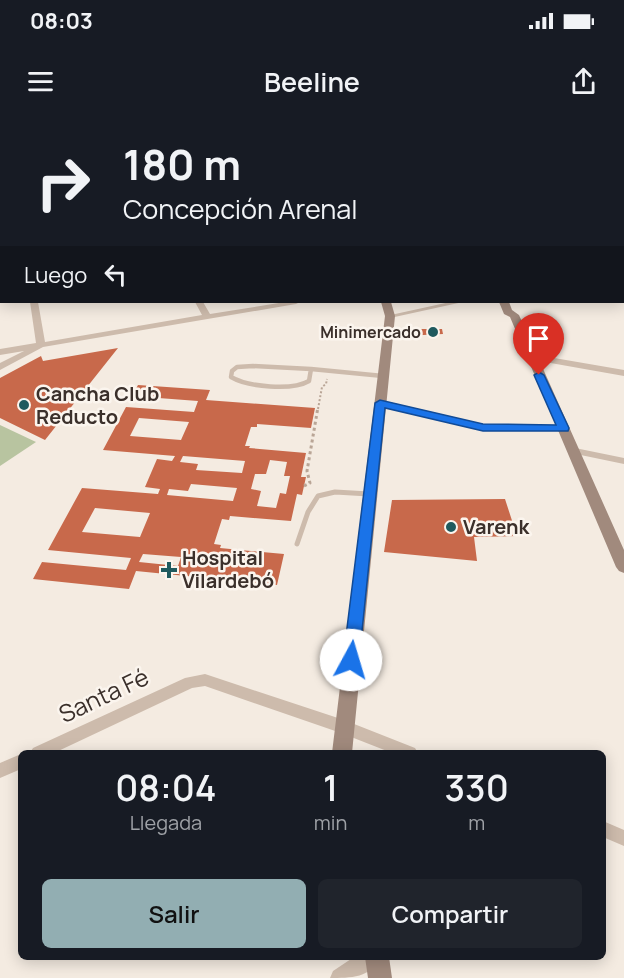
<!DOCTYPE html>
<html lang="es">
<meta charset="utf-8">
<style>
body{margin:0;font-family:Manrope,sans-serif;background:#20242c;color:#f1f3f6;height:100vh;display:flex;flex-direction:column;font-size:22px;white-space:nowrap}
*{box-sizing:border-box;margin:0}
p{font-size:20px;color:#9ea1a6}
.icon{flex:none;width:33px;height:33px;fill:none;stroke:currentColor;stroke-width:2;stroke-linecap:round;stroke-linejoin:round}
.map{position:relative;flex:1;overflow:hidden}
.drawer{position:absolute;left:18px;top:630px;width:588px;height:210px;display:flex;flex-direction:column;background:#171b24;border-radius:9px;box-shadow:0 3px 15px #0003}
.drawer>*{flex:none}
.guide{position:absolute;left:0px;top:0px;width:624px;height:183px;box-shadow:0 3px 15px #0003;background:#171b24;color:#f1f3f6;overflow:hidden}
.pin{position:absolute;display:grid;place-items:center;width:51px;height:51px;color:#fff;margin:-62px -26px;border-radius:50% 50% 50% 0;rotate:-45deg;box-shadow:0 0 6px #0007}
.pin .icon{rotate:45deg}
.me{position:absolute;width:66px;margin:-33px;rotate:6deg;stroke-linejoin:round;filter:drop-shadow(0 0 4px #0008)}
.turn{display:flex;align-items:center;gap:21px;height:126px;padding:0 24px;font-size:27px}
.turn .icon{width:78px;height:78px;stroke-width:2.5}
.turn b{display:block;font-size:42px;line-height:51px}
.then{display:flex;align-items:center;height:57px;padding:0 24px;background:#0003;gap:12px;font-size:22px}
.eta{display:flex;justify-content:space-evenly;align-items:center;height:102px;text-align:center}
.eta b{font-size:36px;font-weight:600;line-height:42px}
.button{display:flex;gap:12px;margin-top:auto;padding:12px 24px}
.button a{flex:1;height:69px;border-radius:9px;background:#92aeb2;color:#111;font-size:24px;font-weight:600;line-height:69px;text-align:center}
.button a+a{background:#20242c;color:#f1f3f6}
.status{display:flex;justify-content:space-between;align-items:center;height:42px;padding:0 30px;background:#171b24;direction:ltr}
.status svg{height:16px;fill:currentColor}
header{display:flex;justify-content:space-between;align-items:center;height:78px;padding:0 24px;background:#171b24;font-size:27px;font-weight:600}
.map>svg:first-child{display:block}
.green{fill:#b8c4a0}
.building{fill:#c8694b;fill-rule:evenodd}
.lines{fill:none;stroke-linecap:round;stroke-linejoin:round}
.path-far1{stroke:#b9a596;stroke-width:2;stroke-dasharray:2 2;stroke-linecap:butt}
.path{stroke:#b9a596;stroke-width:3;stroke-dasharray:3 3;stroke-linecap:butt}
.lane-far1{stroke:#cdbbac;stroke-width:4.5}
.lane{stroke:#cdbbac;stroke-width:5}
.street{fill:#cdbbac;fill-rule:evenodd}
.secondary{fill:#a18a7d;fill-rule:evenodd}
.route{fill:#1a73e8;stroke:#114b97;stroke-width:1.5}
.poi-dot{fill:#1f5a5e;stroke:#fbf5ee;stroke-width:2}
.labels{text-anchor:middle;stroke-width:5;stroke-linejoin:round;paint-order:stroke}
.far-poi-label{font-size:16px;font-weight:bold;fill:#3b302b;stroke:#fbf5ee;text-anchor:end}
.poi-label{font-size:20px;font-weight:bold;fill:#3b302b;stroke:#fbf5ee;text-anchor:start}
.near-street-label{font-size:24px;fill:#3b302b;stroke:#fbf5ee}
</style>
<div class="status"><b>08:03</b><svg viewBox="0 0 49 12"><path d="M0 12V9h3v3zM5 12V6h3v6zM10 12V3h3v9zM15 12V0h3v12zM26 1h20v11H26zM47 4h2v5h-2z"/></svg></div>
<header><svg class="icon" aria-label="menu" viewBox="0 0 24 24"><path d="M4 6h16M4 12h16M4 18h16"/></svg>Beeline<svg class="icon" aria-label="share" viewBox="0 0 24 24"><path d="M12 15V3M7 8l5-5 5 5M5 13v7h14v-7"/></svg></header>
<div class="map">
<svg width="624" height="858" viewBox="0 0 624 858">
<rect width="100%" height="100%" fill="#f4ebe1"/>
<!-- green -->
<path class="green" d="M 0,305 L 36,322 L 0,346 Z"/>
<!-- building -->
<path class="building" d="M 402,209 L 442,209 L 443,214 L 404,216 Z
M 118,228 L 45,320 L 0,298 L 0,258 L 41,236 L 43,241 Z
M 138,265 L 210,270 L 206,280 L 315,288 L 311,308 L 257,304 L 257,307 L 251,307 L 245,326 L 250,326 L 249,328 L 306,333 L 301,357 L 306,357 L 302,375 L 297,374 L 291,401 L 230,396 L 229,400 L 222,399 L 214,424 L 221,425 L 220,428 L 284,434 L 277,465 L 136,451 L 129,469 L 33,459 L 42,442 L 126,450 L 131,438 L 48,430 L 82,368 L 158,374 L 160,369 L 145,367 L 157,339 L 172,341 L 175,336 L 103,330 L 126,287 L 194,292 L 198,281 L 132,276 ZM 139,298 L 189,302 L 181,320 L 130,316 ZM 183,336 L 245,341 L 242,353 L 196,350 L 198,344 L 180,342 ZM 270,340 L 287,342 L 284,356 L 290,356 L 286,374 L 280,373 L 276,388 L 257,386 L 261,371 L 251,369 L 255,354 L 266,354 ZM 191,364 L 237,368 L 233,381 L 167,375 L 169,369 L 188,371 ZM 95,388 L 150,393 L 140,417 L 82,412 ZM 143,434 L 181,437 L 178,446 L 139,442 Z
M 505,379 L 517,416 L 474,417 L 477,441 L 384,432 L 392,380 Z"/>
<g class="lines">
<!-- path-far1 -->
<path class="path-far1" d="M 318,289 L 322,267 L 326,264 L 327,259"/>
<!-- path -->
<path class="path" d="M 304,366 L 310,363 L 307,351 L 318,287"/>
<!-- lane-far1 -->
<path class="lane-far1" d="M 253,246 L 311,249 L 309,261 C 292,271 248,267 231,257 L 232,251 L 237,247 Z
M 311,249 L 383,256"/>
<!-- lane -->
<path class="lane" d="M 297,424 L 308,392 L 318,376 L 335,372 L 369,374"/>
<!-- street -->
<path class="street" d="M 17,0 L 21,0 L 16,2 Z
M 145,0 L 149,0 L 149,2 L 145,2 Z
M 354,0 L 358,0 L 359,2 L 354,2 Z
M 0,25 L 2,25 L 0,30 Z
M 0,53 L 2,53 L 2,57 L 0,57 Z
M 622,57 L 624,57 L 624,61 L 622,61 Z
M 0,88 L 2,88 L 2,92 L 0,92 Z
M 30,182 L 38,182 L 45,222 L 202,195 L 195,182 L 203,182 L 210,194 L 285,182 L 300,182 L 296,184 L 43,227 L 0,250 L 0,243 L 24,231 L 0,235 L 0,229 L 36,223 Z
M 450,182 L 463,182 L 390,198 L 386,196 Z
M 531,234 L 624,250 L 624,256 L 528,239 L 528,235 Z
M 380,280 L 483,304 L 564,305 L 569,308 L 564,311 L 483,310 L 377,285 L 377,281 Z
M 575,328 L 624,338 L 624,344 L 571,333 L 570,331 Z
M 205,554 L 344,600 L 415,628 L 418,633 L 392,633 L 341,613 L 205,566 L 192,568 L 54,633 L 30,633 L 33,628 L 185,558 Z
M 21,634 L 21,649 L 0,658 L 0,643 Z
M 603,701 L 624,710 L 624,726 L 603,717 Z
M 354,837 L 380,837 C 372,858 350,858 330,858 L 333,851 Z"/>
<!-- secondary -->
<path class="secondary" d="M 210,0 L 216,0 L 218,2 L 211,2 Z
M 478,0 L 484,0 L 486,2 L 479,2 Z
M 578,0 L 585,0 L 587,2 L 579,2 Z
M 621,0 L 624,0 L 624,3 L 619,2 Z
M 622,14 L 624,14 L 624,18 L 622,18 Z
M 622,110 L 624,110 L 624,116 L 622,115 Z
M 0,134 L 2,134 L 2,140 L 0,140 Z
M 381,182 L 391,182 L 395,196 L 352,633 L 332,633 L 385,196 Z
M 499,182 L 509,182 L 512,190 L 519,195 L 624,430 L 624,453 L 619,451 L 616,447 L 510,197 L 504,194 Z
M 365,837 L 389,837 L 392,858 L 368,858 Z"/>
</g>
<!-- route -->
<path class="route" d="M 539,252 L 544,255 L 569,308 L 568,311 L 483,311 L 385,288 L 359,540 L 357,545 L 351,547 L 346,545 L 343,540 L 375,283 L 380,280 L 483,304 L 556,305 L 534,255 Z"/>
<!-- markers -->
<g class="poi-dot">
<circle cx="433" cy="212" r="6"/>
<circle cx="24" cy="285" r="6"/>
<circle cx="451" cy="407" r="6"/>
<path d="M166 441h6v6h6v6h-6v6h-6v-6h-6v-6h6z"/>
</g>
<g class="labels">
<!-- far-poi labels -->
<g class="far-poi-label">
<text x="421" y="218">Minimercado</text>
</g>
<!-- poi labels -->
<g class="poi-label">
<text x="36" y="281">Cancha Club<tspan x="36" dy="23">Reducto</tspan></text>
<text x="463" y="414">Varenk</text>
<text x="182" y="445">Hospital<tspan x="182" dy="23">Vilardebó</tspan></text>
</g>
<!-- near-street labels -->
<g class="near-street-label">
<text transform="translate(104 576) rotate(-25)" y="8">Santa Fé</text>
</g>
</g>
</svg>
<div class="pin" style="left:539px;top:255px;background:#d93025"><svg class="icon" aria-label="arrive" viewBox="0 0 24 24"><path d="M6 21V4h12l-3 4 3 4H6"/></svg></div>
<svg class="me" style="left:351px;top:540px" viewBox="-20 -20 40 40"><circle r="19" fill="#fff"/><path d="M0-13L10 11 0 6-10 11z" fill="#1a73e8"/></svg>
<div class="guide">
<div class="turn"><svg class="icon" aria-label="right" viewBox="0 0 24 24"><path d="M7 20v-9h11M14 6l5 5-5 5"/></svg><div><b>180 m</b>Concepción Arenal</div></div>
<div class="then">Luego<svg class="icon" aria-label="left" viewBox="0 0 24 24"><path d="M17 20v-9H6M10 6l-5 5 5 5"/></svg></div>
</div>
<section class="drawer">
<div class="eta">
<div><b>08:04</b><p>Llegada</p></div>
<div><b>1</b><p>min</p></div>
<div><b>330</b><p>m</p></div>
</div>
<div class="button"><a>Salir</a><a>Compartir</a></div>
</section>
</div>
